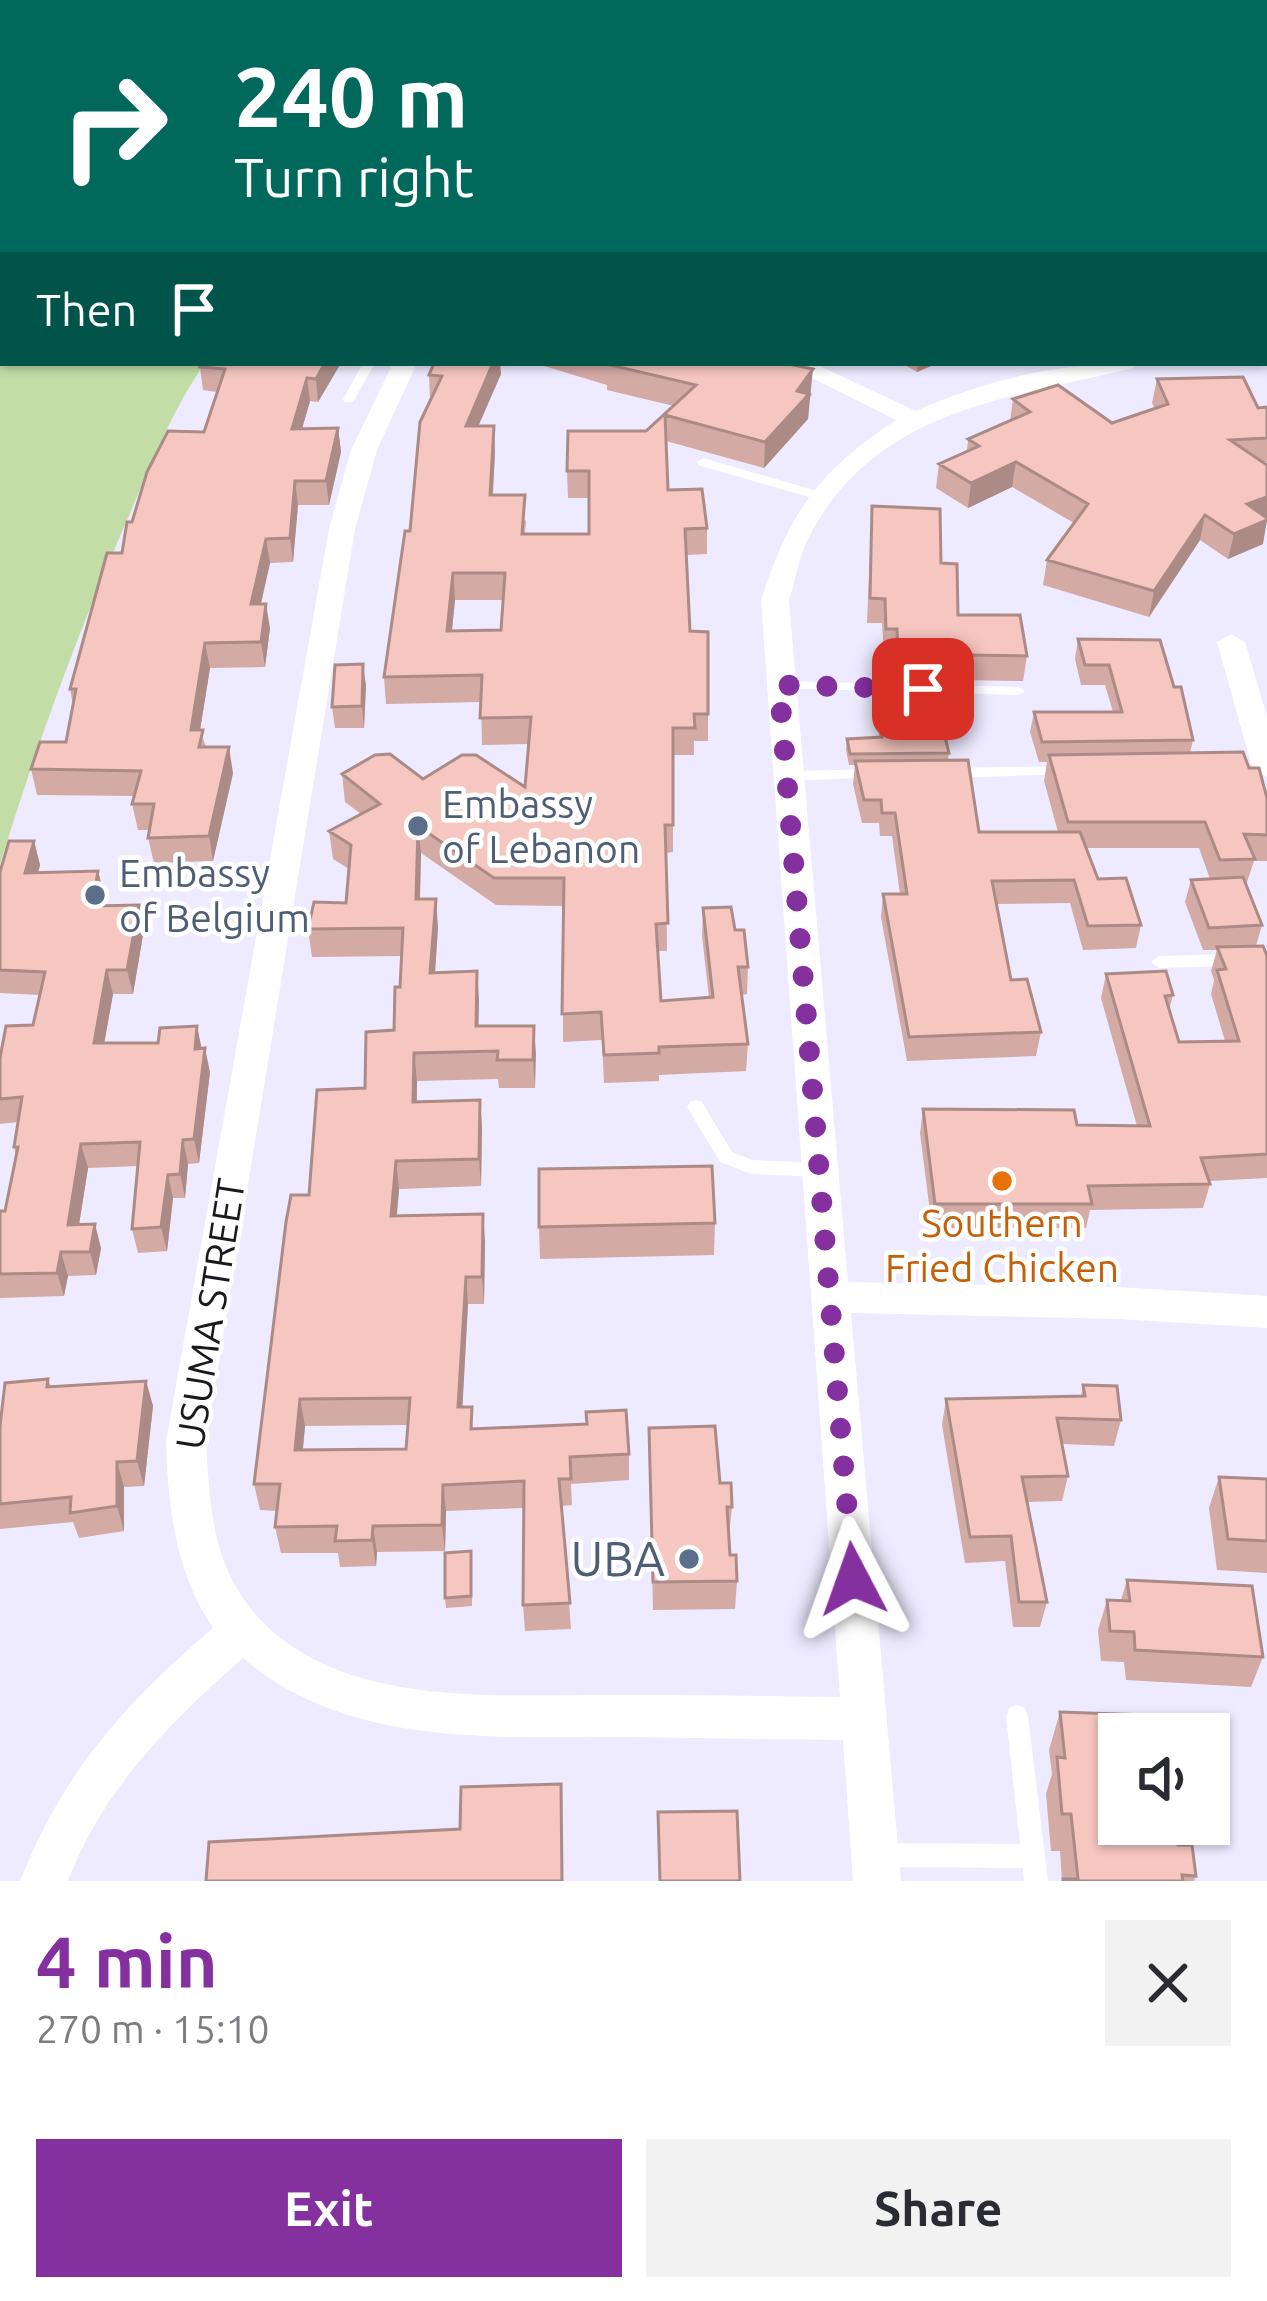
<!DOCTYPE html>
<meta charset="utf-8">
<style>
body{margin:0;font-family:Ubuntu,sans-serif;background:#f2f2f3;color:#2b2b33;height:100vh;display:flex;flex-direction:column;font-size:45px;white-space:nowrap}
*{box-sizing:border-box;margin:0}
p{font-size:39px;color:#7c7c81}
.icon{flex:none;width:66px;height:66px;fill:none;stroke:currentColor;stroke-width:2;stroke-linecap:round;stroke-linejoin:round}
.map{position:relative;height:1881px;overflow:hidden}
.sheet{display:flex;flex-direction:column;background:#fff;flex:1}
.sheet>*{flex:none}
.top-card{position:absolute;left:0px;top:0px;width:1269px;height:366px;box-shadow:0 3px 9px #0004;background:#00695c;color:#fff;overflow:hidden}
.tools{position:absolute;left:1098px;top:1713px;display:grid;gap:24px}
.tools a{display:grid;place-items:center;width:132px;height:132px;border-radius:0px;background:#fff;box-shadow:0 3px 9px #0004;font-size:60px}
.pin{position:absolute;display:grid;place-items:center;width:102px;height:102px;color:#fff;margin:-51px;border-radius:24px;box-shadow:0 6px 18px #0006}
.me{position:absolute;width:132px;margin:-66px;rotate:356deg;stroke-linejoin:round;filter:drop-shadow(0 0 9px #0008)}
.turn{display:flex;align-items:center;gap:42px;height:252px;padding:0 36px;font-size:54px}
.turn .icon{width:156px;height:156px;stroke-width:2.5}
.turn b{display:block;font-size:84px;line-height:102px}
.then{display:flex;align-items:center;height:114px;padding:0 36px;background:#0003;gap:24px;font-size:45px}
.round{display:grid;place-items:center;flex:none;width:126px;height:126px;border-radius:0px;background:#f2f2f3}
.head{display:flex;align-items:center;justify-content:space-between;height:204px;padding:0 36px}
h1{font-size:72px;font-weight:700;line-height:90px;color:#84309f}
.action{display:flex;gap:24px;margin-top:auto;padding:24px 36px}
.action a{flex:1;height:138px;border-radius:0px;background:#84309f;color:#fff;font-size:48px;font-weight:700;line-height:138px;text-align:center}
.action a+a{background:#f2f2f3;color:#2b2b33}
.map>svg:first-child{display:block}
.green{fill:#c2dea6}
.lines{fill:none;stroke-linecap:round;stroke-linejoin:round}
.service{fill:#fff;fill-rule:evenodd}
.minor{fill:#fff;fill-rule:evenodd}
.wall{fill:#d4aaa5;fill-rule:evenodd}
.shaded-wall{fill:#ac8b86}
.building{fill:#f6c6c0;stroke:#ac8b86;stroke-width:3;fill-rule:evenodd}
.route{stroke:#84309f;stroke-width:21;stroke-dasharray:0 37.8}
.service-dot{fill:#5c6f8a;stroke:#fff;stroke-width:4.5}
.food-dot{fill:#e8710a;stroke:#fff;stroke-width:4.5}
.labels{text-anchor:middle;stroke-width:9;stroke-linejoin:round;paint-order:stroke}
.service-label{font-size:39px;fill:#4e5e75;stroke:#fff;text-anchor:start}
.food-label{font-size:39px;fill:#c56008;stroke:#fff}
.street-label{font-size:39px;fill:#1a1920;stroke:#fff}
.near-service-label{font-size:48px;fill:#4e5e75;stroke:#fff;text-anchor:end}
</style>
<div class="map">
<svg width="1267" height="1881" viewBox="0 0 1267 1881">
<rect width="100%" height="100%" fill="#eeeaff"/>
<!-- green -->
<path class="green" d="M 0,0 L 597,0 L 3,3 L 3,363 L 205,363 C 173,409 153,459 131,511 C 80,626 37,744 0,864 Z"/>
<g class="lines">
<!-- service -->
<path class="service" d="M 363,363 L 375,363 L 353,402 L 345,402 L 343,399 Z
M 703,458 L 824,493 L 826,496 L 819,500 L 698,465 L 697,462 Z
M 779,681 L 1018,687 L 1025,691 L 1018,695 L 774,688 L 772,685 L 774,682 Z
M 1068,766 L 1073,768 L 1076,771 L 1073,774 L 950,778 L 942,773 L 950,768 Z
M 876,769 L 881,771 L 884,774 L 881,777 L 787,781 L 779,776 L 787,771 Z
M 1267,953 L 1267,965 L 1159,968 L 1151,962 L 1159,956 Z
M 696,1100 L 702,1102 L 732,1152 L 752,1160 L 819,1163 L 825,1165 L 828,1170 L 825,1175 L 819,1177 L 751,1174 L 720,1162 L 687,1107 L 690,1102 Z
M 1017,1705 L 1025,1708 L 1028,1716 L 1048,1881 L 1024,1881 L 1023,1868 L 878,1867 L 870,1863 L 866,1855 L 870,1847 L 878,1843 L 1020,1844 L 1006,1716 L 1009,1708 Z"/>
<!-- minor -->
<path class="minor" d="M 1266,24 L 1267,25 L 1267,37 L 1266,36 Z
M 1266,349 L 1267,349 L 1267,363 L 1265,363 Z
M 393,363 L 417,363 L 377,450 L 355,529 L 206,1441 C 209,1491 211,1548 239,1592 C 316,1713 496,1694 620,1695 C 693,1695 767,1696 840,1697 L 761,601 C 788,513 819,471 896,420 L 782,363 L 813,363 L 916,411 C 987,379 1060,363 1137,363 L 1133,368 C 1008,399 874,408 808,539 C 799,557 795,581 789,601 L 848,1282 L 1118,1287 L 1267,1296 L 1267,1328 L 1118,1319 L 851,1313 L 901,1881 L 853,1881 L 843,1740 C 769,1739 696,1738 622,1737 C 494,1737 346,1747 243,1658 C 170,1722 103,1789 68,1881 L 20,1881 C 64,1771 124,1704 213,1628 C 175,1572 168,1507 166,1441 L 329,529 L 351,450 Z
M 1231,634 L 1245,642 L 1267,716 L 1267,777 L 1252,767 L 1217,642 Z"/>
</g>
<!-- wall -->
<path class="wall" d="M 827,0 L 1267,0 L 1267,10 L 1266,3 L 819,3 Z
M 341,363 L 318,402 L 310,401 L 302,429 L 338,428 L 341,452 L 329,505 L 298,505 L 293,562 L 270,563 L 261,604 L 270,628 L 265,667 L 210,668 L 200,730 L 206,747 L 233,773 L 213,861 L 154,863 L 148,838 L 150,830 L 138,830 L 132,804 L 135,796 L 37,795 L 31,769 L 66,742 L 73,705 L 70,689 L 132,522 L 204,432 L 217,392 L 203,390 L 200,367 Z
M 534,363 L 784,363 L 812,395 L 809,398 L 808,419 L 764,468 L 666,441 L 668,490 L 707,528 L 707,554 L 686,555 L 690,631 L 708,714 L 708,741 L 694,741 L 694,755 L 673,755 L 673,852 L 666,853 L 667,951 L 658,951 L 661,1001 L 709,997 L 702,936 L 703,908 L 735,930 L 748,967 L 747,994 L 742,995 L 748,1044 L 746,1071 L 659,1075 L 659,1081 L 604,1083 L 602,1040 L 563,1042 L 563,906 L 496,905 L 421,853 L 420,899 L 438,927 L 435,973 L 479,999 L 478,1026 L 534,1026 L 535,1088 L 499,1088 L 498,1079 L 417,1081 L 417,1102 L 480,1100 L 482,1128 L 481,1186 L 399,1189 L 397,1216 L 485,1241 L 484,1304 L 468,1304 L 462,1407 L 474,1429 L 629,1454 L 629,1480 L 571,1484 L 572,1505 L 562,1506 L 571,1629 L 525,1631 L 523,1605 L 524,1508 L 446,1511 L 445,1551 L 377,1552 L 376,1566 L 340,1567 L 338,1553 L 281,1553 L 275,1527 L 277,1511 L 260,1510 L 254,1484 L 309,1195 L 394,1030 L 400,987 L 402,956 L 312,957 L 308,929 L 346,903 L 349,869 L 333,859 L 329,831 L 361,814 L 345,802 L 342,774 L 525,787 L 528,744 L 482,745 L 481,702 L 386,704 L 384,677 L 410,531 L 430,400 L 429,375 L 501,374 L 478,426 L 495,452 L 493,495 L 526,521 L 525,534 L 589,534 L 589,498 L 568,498 L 567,471 L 646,431 L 674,406 L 607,390 L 607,385 ZM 455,600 L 503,600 L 501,630 L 452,631 ZM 408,1425 L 406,1449 L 303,1450 L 305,1426 Z
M 901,363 L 938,363 L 917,372 Z
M 1157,379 L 1258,408 L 1267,407 L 1267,462 L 1263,462 L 1263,544 L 1228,559 L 1200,540 L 1149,617 L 1043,585 L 1047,560 L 1074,523 L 1012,487 L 968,508 L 936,488 L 939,464 L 967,451 L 968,439 L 1010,421 L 1013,399 L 1112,423 L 1155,409 L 1152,403 Z
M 872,506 L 941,563 L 958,615 L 1027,656 L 1023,681 L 896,679 L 895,654 L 884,654 L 882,623 L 867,623 Z
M 1078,639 L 1174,687 L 1193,740 L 1190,753 L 1249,768 L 1267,798 L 1267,861 L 1254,861 L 1246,885 L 1262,925 L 1256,946 L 1267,956 L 1267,1178 L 1209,1181 L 1210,1184 L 1203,1208 L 1090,1210 L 1086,1228 L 932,1228 L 920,1133 L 923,1109 L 1077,1125 L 1137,1126 L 1101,998 L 1106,974 L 1173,995 L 1169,1010 L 1179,1042 L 1225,1041 L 1211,994 L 1214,980 L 1211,971 L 1217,950 L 1203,950 L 1185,902 L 1191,880 L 1210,879 L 1199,848 L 1086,848 L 1098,879 L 1141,925 L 1136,948 L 1083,950 L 1070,903 L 996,904 L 1011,980 L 1041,1032 L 1036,1056 L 907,1061 L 881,917 L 883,894 L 900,894 L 892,836 L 880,836 L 879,823 L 862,823 L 853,784 L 855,765 L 849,765 L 846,750 L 847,739 L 879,738 L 879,723 L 949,753 L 948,760 L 979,832 L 1058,832 L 1044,781 L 1047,762 L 1039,762 L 1030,732 L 1034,712 L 1113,712 L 1105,685 L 1081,685 L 1075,659 Z
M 366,685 L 364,728 L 335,728 L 332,707 Z
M 34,841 L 40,865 L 38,873 L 98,871 L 104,895 L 102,906 L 144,929 L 133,994 L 113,994 L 104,1043 L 158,1043 L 197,1026 L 201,1049 L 210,1072 L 199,1163 L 188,1164 L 185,1198 L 173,1198 L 167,1251 L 138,1253 L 132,1229 L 138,1166 L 88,1168 L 79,1225 L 101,1248 L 96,1275 L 68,1276 L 64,1296 L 0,1298 L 0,1211 L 5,1211 L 16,1156 L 14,1147 L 18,1122 L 0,1124 L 0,1058 L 33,1025 L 40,995 L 0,993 L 0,872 Z
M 715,1223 L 714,1255 L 540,1259 L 539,1227 Z
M 48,1379 L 51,1387 L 146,1381 L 153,1406 L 144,1486 L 124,1487 L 124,1531 L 79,1538 L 73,1522 L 0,1529 L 0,1426 Z
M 1083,1385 L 1121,1420 L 1114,1446 L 1062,1444 L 1068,1476 L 1062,1501 L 1027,1502 L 1047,1602 L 1040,1627 L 1013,1627 L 1005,1561 L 965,1563 L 942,1425 L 946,1399 L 1081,1396 Z
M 649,1428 L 720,1483 L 732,1507 L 729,1535 L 730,1555 L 737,1581 L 735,1609 L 653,1610 Z
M 1219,1477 L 1267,1479 L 1267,1573 L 1217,1570 L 1209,1508 Z
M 472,1561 L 472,1606 L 446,1608 L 445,1598 Z
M 1127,1580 L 1263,1657 L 1251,1687 L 1126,1680 L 1124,1662 L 1101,1661 L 1098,1630 L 1107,1600 L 1121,1600 Z
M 1060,1712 L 1119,1734 L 1178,1845 L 1196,1876 L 1194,1881 L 1062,1881 L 1060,1851 L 1051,1851 L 1046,1794 L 1052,1774 L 1049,1750 Z"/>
<!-- shaded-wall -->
<path class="shaded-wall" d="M 325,363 L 341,363 L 318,402 L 316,379 Z
M 493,363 L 500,363 L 501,374 L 467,452 L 466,426 Z
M 918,363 L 938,363 L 917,372 Z
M 813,369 L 808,419 L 764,468 L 765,442 Z
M 307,378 L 310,401 L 295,453 L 292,429 Z
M 494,426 L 495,452 L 491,521 L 490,495 Z
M 338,428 L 341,452 L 329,505 L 326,481 Z
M 1016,462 L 1012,487 L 968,508 L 971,483 Z
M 295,481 L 298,505 L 293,562 L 290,538 Z
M 1267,497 L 1267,519 L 1247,504 Z
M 1205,515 L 1200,540 L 1149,617 L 1154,591 Z
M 1267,520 L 1263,544 L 1228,559 L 1234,534 Z
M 266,539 L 270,563 L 255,629 L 251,604 Z
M 453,573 L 455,600 L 449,658 L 447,631 Z
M 266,604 L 270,628 L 265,667 L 261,642 Z
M 205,643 L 210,668 L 196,755 L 191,730 Z
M 363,664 L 366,685 L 364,728 L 362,706 Z
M 229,747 L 233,773 L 213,861 L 209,836 Z
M 418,826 L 421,853 L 419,927 L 416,899 Z
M 34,841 L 40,865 L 31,897 L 25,873 Z
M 98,871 L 104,895 L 97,930 L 92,906 Z
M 436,899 L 438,927 L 433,1001 L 430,973 Z
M 139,905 L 144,929 L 133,994 L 127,970 Z
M 107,970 L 113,994 L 100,1067 L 94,1043 Z
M 477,971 L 479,999 L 478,1054 L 476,1026 Z
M 197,1026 L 202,1050 L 195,1049 Z
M 534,1026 L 536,1054 L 535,1088 L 533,1060 Z
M 205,1048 L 210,1072 L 199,1163 L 194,1139 Z
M 414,1053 L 417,1081 L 416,1130 L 413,1102 Z
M 480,1100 L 482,1128 L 481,1186 L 479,1159 Z
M 183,1140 L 188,1164 L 185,1198 L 180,1174 Z
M 81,1144 L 88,1168 L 75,1249 L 68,1225 Z
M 396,1161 L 399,1189 L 394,1244 L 391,1216 Z
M 168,1175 L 173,1198 L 167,1251 L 161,1227 Z
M 483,1214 L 485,1241 L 484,1304 L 482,1277 Z
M 95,1224 L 101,1248 L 96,1275 L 90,1252 Z
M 61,1252 L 68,1276 L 64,1296 L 57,1273 Z
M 466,1277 L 468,1304 L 461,1434 L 458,1407 Z
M 146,1381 L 153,1406 L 144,1486 L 137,1461 Z
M 300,1399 L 305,1426 L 300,1477 L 295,1450 Z
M 117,1462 L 124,1487 L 124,1531 L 117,1506 Z
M 443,1485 L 446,1511 L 445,1551 L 442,1525 Z
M 373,1526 L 377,1552 L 376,1566 L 372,1540 Z"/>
<!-- building -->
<path class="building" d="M 588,0 L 734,0 L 728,3 L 582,3 Z
M 827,0 L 1152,0 L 1132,3 L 819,3 Z
M 1267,54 L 1267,147 L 1266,158 L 1266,58 Z
M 1266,158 L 1267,159 L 1267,303 L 1266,303 Z
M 202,363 L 325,363 L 316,379 L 307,378 L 292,429 L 338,428 L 326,481 L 295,481 L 290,538 L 266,539 L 251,604 L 266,604 L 261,642 L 205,643 L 191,730 L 203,730 L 199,747 L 229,747 L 209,836 L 148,838 L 154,804 L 132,804 L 141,771 L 31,769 L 40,742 L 66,742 L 76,689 L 70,689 L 107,553 L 122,553 L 127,522 L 132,522 L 147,472 L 168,431 L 204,432 L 225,369 L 200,367 Z
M 434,363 L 493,363 L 466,426 L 494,426 L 490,495 L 525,495 L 522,534 L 589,534 L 589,471 L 567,471 L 568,431 L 646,431 L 696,385 L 606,364 L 608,363 L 784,363 L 813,369 L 797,391 L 809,394 L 765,442 L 665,415 L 668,490 L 702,489 L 707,528 L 685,529 L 690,631 L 708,632 L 708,714 L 694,714 L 695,728 L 673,728 L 673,825 L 665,825 L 668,923 L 656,924 L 661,1001 L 713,997 L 703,908 L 731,907 L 735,930 L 744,930 L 748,967 L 738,967 L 748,1044 L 659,1047 L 659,1053 L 604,1055 L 601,1012 L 562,1014 L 564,878 L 494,878 L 418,826 L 416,899 L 436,899 L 430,973 L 477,971 L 476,1026 L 534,1026 L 533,1060 L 497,1060 L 498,1051 L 414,1053 L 413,1102 L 480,1100 L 479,1159 L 396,1161 L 391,1216 L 483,1214 L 482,1277 L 466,1277 L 458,1407 L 472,1407 L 471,1429 L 587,1424 L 586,1412 L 626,1410 L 629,1454 L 570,1457 L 571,1479 L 559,1479 L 570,1603 L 523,1605 L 524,1481 L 443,1485 L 442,1525 L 373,1526 L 372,1540 L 335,1541 L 337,1526 L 275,1527 L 280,1484 L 254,1484 L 286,1222 L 291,1195 L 309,1195 L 317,1090 L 365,1088 L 366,1032 L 394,1030 L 395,987 L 400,987 L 403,928 L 308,929 L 314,902 L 346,903 L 351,845 L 329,831 L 380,804 L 342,774 L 375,755 L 390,754 L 423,779 L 462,755 L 476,755 L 525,787 L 531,717 L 480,718 L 482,675 L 384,677 L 405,531 L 410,531 L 420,422 L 442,376 L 429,375 ZM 453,573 L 505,573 L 501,630 L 447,631 ZM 410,1398 L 406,1449 L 295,1450 L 300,1399 Z
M 1243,377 L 1258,408 L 1267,407 L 1267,438 L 1230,440 L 1267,465 L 1267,497 L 1247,504 L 1267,518 L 1267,520 L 1234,534 L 1205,515 L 1154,591 L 1047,560 L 1088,504 L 1016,462 L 971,483 L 939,464 L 979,446 L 968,439 L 1030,412 L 1013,399 L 1058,385 L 1112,423 L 1168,404 L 1157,379 Z
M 872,506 L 940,509 L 941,563 L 957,564 L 958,615 L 1020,615 L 1027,656 L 898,654 L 897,629 L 886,629 L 885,599 L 870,598 Z
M 1078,639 L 1160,640 L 1174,687 L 1181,687 L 1193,740 L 1042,742 L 1034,712 L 1122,712 L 1109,665 L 1085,665 Z
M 363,664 L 362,706 L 332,707 L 335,665 Z
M 941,721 L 949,753 L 850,754 L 847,739 L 882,737 L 879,723 Z
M 1243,752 L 1249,768 L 1259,768 L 1267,798 L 1267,835 L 1244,834 L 1255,859 L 1220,860 L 1205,822 L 1068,822 L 1049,755 Z
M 968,760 L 979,832 L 1080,832 L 1098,879 L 1126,878 L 1141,925 L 1088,926 L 1074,880 L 992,881 L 1011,980 L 1027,979 L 1041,1032 L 909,1037 L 883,894 L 907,894 L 895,813 L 882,813 L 881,800 L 864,800 L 855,761 Z
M 9,841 L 34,841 L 25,873 L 98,871 L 92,906 L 139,905 L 127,970 L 107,970 L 94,1043 L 158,1043 L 160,1028 L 197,1026 L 195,1049 L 205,1048 L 194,1139 L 183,1140 L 180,1174 L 168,1175 L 161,1227 L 132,1229 L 140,1142 L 81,1144 L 68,1225 L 95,1224 L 90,1252 L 61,1252 L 57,1273 L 0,1274 L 0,1211 L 5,1211 L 18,1147 L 14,1147 L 22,1097 L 0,1099 L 0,1058 L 6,1026 L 33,1025 L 45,972 L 0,970 L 0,872 Z
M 1243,877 L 1262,925 L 1209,928 L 1191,880 Z
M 1263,946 L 1267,956 L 1267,1154 L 1201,1158 L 1210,1184 L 1088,1186 L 1092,1204 L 935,1204 L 923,1109 L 1074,1110 L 1077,1125 L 1150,1126 L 1106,974 L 1166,971 L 1173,995 L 1165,996 L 1179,1042 L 1239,1041 L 1217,970 L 1226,969 L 1217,947 Z
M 712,1166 L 715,1223 L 539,1227 L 539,1169 Z
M 48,1379 L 47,1387 L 146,1381 L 137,1461 L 117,1462 L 117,1506 L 70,1513 L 71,1497 L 0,1504 L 0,1426 L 5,1383 Z
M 1083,1385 L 1117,1386 L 1121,1420 L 1057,1418 L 1068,1476 L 1022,1477 L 1047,1602 L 1019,1602 L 1011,1536 L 970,1537 L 946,1399 L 1085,1396 Z
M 715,1426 L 720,1483 L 731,1483 L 732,1507 L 727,1507 L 730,1555 L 736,1555 L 737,1581 L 653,1582 L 649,1428 Z
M 1219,1477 L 1267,1479 L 1267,1541 L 1228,1539 Z
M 471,1551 L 471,1596 L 445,1598 L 445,1553 Z
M 1127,1580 L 1252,1586 L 1263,1657 L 1135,1650 L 1134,1632 L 1110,1631 L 1107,1600 L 1130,1601 Z
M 1060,1712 L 1175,1716 L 1177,1734 L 1119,1734 L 1119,1824 L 1175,1824 L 1178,1845 L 1192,1845 L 1196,1876 L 1182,1875 L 1183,1881 L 1063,1881 L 1063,1879 L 1078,1879 L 1071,1814 L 1062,1814 L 1057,1757 L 1065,1758 Z
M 561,1784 L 562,1881 L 206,1881 L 209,1842 L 460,1829 L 461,1787 Z
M 737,1811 L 740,1881 L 660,1881 L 658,1812 Z"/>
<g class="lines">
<!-- route -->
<path class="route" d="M 853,1579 L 779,685 L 923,689"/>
</g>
<!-- markers -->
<g class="service-dot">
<circle cx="418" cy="826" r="12"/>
<circle cx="95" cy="895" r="12"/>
<circle cx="689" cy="1559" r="12"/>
</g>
<circle class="food-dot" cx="1002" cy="1181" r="12"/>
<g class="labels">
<!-- service labels -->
<g class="service-label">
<text x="442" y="818">Embassy<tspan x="442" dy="45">of Lebanon</tspan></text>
<text x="119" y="887">Embassy<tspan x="119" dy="45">of Belgium</tspan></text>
</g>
<!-- food labels -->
<g class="food-label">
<text x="1002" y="1237">Southern<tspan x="1002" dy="45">Fried Chicken</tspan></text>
</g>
<!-- street labels -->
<g class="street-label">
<text transform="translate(210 1314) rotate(-81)" y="14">USUMA STREET</text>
</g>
<!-- near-service labels -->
<g class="near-service-label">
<text x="665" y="1576">UBA</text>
</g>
</g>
</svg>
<div class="tools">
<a><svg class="icon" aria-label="sound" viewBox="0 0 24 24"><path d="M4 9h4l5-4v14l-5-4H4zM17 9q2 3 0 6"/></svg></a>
</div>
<div class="pin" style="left:923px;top:689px;background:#d93025"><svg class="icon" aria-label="arrive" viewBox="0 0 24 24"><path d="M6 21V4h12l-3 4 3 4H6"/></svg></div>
<svg class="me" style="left:853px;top:1579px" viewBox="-20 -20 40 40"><path d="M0-17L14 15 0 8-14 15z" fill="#84309f" stroke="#fff" stroke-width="4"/></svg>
<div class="top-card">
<div class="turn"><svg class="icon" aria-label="right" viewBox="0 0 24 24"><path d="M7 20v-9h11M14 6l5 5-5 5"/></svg><div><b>240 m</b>Turn right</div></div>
<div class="then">Then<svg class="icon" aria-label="arrive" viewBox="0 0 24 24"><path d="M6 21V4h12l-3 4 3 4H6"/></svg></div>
</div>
</div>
<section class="sheet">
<div class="head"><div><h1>4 min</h1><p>270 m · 15:10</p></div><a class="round"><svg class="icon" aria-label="close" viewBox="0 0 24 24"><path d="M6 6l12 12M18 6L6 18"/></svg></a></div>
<div class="action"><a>Exit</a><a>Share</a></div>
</section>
